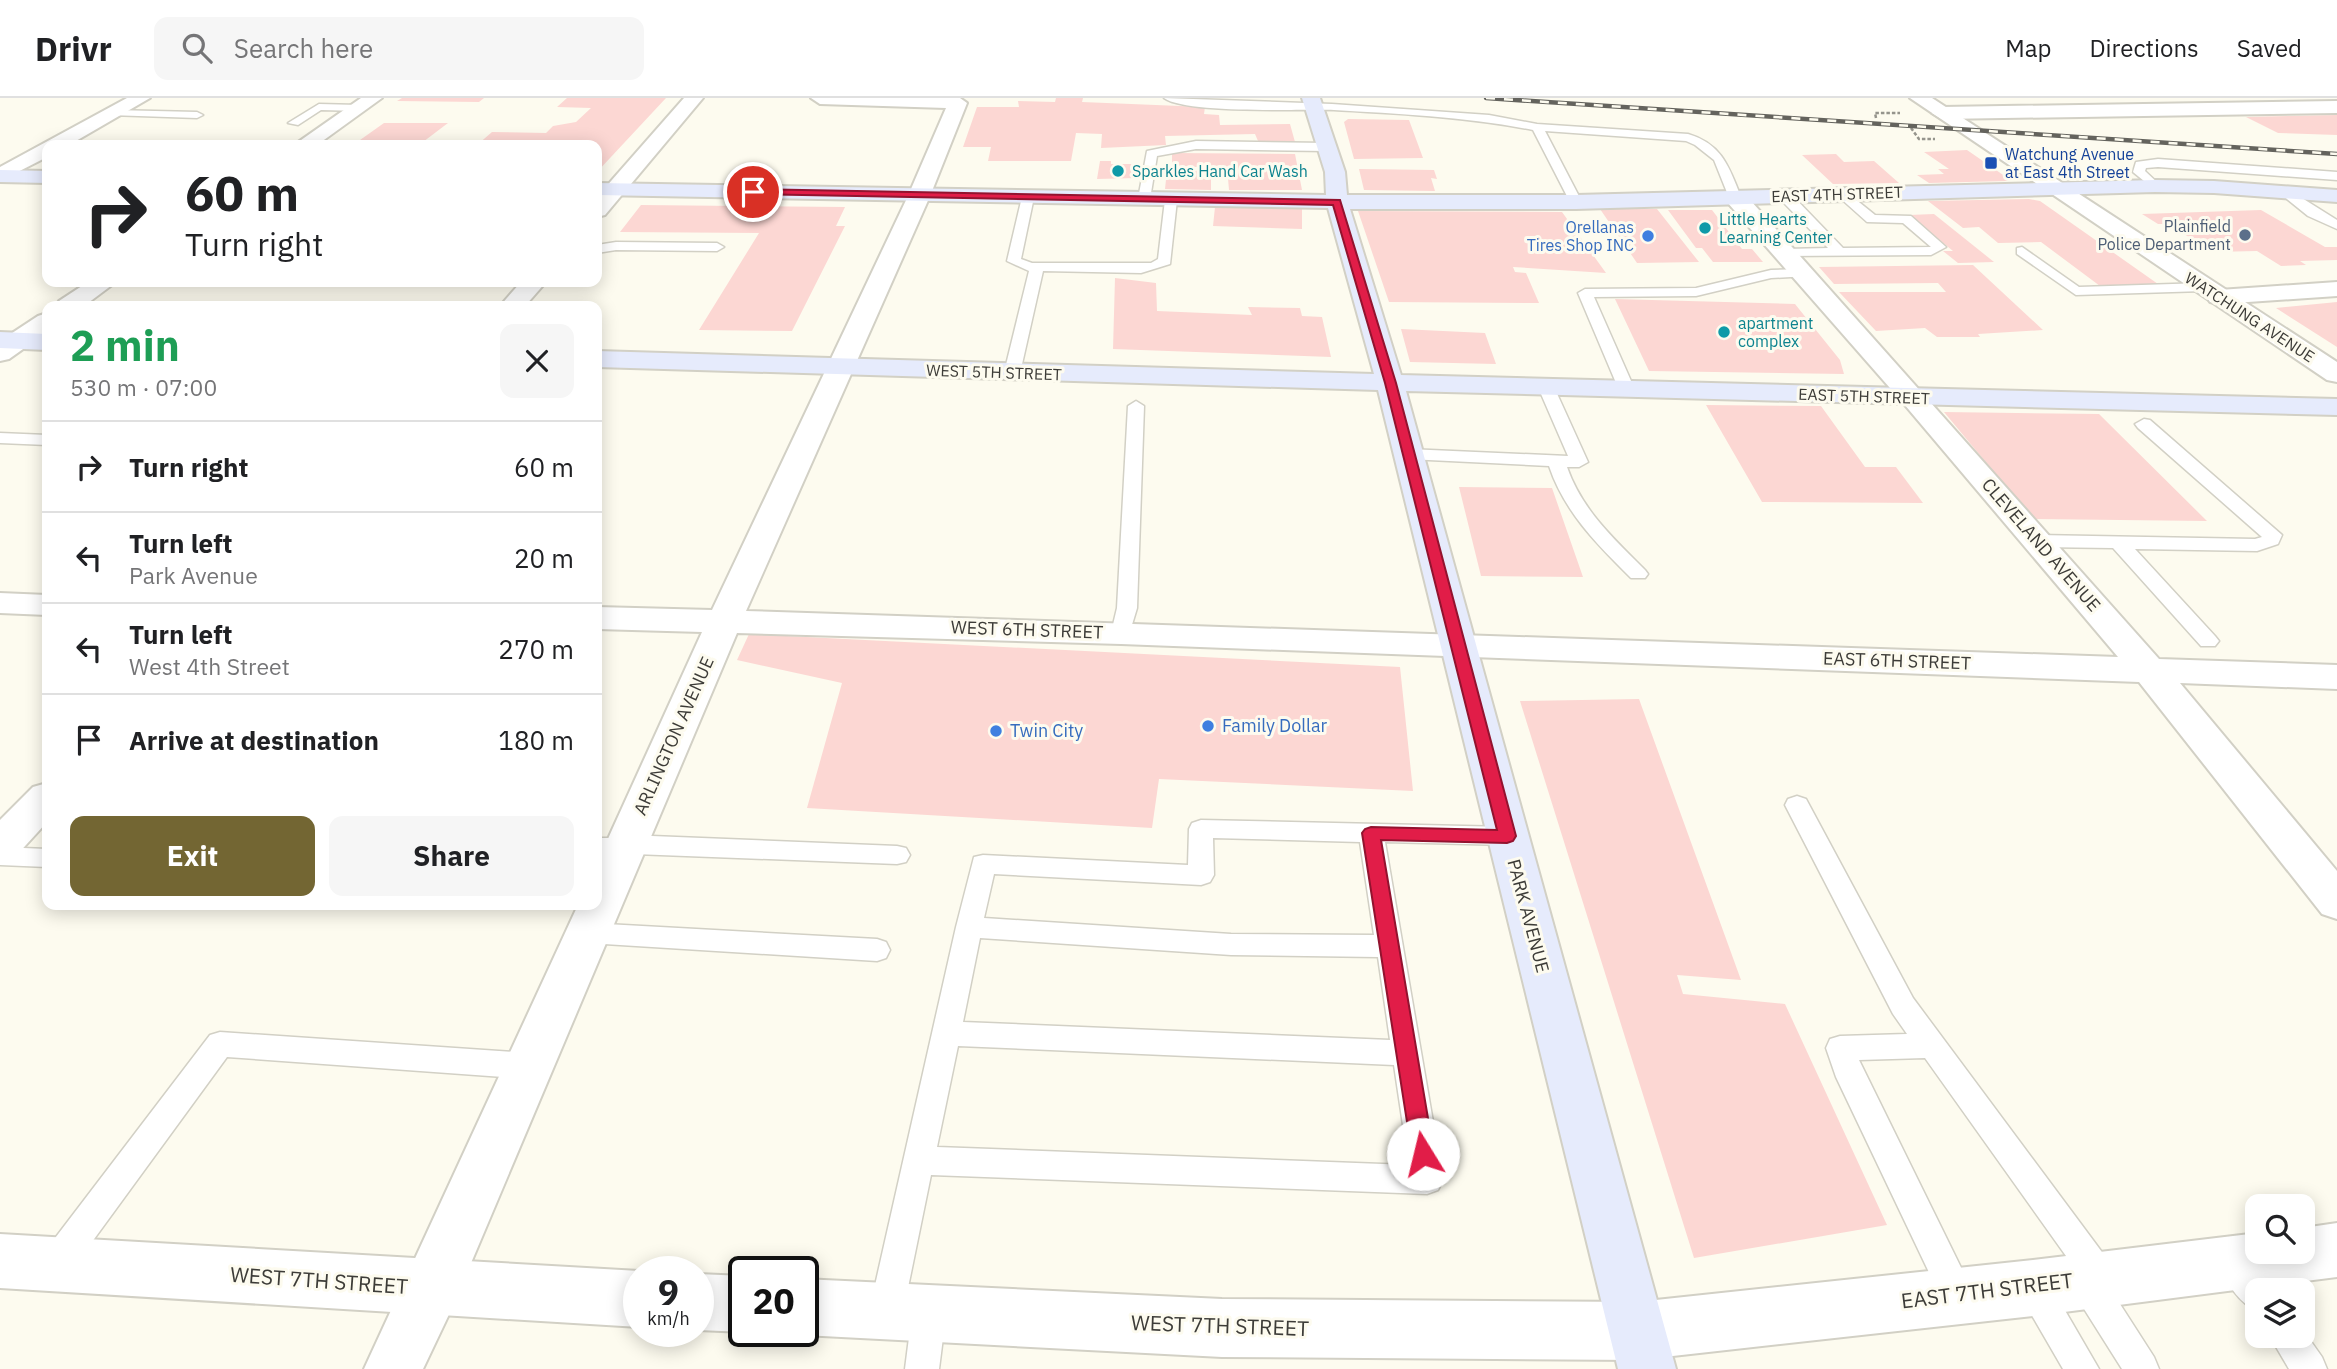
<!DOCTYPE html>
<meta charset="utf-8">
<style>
body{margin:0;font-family:"IBM Plex Sans",sans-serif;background:#f6f6f6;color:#202124;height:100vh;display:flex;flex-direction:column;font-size:26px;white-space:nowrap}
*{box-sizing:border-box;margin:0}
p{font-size:23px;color:#757577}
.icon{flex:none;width:38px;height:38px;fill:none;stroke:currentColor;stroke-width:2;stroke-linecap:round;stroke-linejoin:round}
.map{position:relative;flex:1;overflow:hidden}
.panel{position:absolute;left:42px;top:203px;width:560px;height:609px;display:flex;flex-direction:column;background:#fff;border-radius:14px;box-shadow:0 4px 18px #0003}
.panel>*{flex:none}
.guide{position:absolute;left:42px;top:42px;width:560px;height:147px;border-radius:14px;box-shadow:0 4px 18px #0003;background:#fff;color:#202124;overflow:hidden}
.buttons{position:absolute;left:2245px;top:1096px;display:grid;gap:14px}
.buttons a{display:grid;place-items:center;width:70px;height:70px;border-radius:14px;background:#fff;box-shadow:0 4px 18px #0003;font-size:35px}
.speed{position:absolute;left:623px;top:1158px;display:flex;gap:14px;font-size:35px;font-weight:700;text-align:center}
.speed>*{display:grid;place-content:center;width:91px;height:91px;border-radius:50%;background:#fff;box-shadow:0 4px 18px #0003;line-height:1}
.speed small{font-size:18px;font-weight:400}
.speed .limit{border:4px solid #111;border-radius:10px;background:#fff;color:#111}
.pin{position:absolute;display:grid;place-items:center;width:60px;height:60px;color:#fff;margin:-30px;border:4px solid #fff;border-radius:50%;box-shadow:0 2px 7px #0007}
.me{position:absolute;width:77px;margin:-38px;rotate:351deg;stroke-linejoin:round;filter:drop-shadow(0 0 5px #0008)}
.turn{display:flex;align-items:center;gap:24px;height:147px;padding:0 28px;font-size:32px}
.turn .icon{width:91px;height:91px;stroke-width:2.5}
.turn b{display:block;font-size:49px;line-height:60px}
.round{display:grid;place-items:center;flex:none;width:74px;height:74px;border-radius:14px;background:#f6f6f6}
.headline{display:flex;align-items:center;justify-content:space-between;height:119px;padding:0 28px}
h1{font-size:42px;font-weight:700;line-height:52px;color:#1e9e55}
.button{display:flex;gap:14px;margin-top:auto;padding:14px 28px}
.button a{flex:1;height:80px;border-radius:14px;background:#736633;color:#fff;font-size:28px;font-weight:700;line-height:80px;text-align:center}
.button a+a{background:#f6f6f6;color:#202124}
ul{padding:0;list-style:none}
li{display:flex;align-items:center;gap:21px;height:91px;padding:0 28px;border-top:2px solid #e0e0e0}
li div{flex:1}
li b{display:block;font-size:26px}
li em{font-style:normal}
header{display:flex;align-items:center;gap:42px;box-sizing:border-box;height:98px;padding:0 35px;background:#fff;border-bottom:2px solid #e0e0e0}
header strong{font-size:33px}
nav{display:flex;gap:38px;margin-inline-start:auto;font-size:24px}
.search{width:490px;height:63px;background:#f6f6f6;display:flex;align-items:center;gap:18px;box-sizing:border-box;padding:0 24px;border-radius:14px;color:#757577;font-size:26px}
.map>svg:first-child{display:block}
.building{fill:#fcd7d3}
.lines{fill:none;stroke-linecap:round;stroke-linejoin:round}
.service-casing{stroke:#d2d0c5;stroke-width:3}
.minor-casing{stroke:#d2d0c5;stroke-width:4}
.tertiary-casing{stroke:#d2d0c5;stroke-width:4}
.secondary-casing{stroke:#d2d0c5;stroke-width:4}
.path{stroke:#95948c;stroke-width:2.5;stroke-dasharray:3.5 2;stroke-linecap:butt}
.service{fill:#fff;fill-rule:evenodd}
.minor{fill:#fff;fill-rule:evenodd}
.tertiary{fill:#fff;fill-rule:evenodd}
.secondary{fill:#e6ebfc;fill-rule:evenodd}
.rail-casing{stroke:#64635d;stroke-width:4.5}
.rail{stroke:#fdfbef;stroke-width:2.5;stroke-dasharray:9;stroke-linecap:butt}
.route{fill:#e11d48;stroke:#92132f;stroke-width:2}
.transit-dot{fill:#1a4fb4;stroke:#fdfbef;stroke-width:2.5}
.culture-dot{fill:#0f9aa8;stroke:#fdfbef;stroke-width:2.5}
.service-dot{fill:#5c6f8a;stroke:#fdfbef;stroke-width:2.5}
.shop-dot{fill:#3f7fe0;stroke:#fdfbef;stroke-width:2.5}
.labels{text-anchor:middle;stroke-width:6;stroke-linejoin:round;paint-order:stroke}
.far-transit-label{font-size:16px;fill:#164399;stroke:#fdfbef;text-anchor:start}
.far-culture-label{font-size:16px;fill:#0d838f;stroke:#fdfbef;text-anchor:start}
.far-street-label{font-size:16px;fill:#3d3c38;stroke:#fdfbef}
.far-service-label{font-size:16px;fill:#4e5e75;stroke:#fdfbef;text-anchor:end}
.far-shop-label{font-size:16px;fill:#366cbe;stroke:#fdfbef;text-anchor:end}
.street-label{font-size:18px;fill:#3d3c38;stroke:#fdfbef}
.shop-label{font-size:18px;fill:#366cbe;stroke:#fdfbef;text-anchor:start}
.near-street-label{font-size:21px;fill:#3d3c38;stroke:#fdfbef}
</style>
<header>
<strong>Drivr</strong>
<div class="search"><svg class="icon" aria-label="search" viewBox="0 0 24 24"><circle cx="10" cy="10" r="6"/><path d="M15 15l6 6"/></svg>Search here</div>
<nav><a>Map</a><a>Directions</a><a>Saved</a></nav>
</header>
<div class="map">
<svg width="2337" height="1271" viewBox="0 0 2337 1271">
<rect width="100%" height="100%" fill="#fdfbef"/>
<!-- building -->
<path class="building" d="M 402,0 L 484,0 L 479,4 L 397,3 Z
M 567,0 L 666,0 L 597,74 L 597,47 L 477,47 L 492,34 L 546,35 L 553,28 L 576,24 L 591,10 L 557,9 Z
M 1056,0 L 1083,0 L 1082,4 L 1205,9 L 1204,16 L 1219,17 L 1220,27 L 1290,26 L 1295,44 L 1258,43 L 1255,36 L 1165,38 L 1166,47 L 1101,50 L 1102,36 L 1076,35 L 1071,63 L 988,63 L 991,49 L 963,49 L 977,9 L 1019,9 L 1018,3 L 1055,4 Z
M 2337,17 L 2337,37 L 2278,35 L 2246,19 Z
M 1348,21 L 1409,22 L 1423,60 L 1354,61 L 1344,24 Z
M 384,25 L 448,25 L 419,47 L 353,47 Z
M 1967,52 L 2009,81 L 2007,83 L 1929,85 L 1917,77 L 1944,76 L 1938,71 L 1949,71 L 1924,54 Z
M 1172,55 L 1295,56 L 1302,92 L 1229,92 L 1227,69 L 1172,69 Z
M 1836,56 L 1844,64 L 1874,63 L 1899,85 L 1833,86 L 1802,57 Z
M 1100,63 L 1111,63 L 1111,66 L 1137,66 L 1137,80 L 1097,81 Z
M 1359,71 L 1434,72 L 1437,81 L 1431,80 L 1435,93 L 1364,92 Z
M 1167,72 L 1211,73 L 1211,92 L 1165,91 Z
M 2029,101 L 2040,103 L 2158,186 L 2100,188 L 2041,144 L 1998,145 L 1979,129 L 1963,130 L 1928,103 Z
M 641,107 L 845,109 L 836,128 L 845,128 L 792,233 L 699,232 L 759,135 L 620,134 Z
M 1215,109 L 1302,111 L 1302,131 L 1213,128 Z
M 1600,111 L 1657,111 L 1699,164 L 1637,165 Z
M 1668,112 L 1712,112 L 1742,151 L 1752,151 L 1763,164 L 1713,164 L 1702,150 L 1696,150 Z
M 2261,112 L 2325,149 L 2337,149 L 2337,162 L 2300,163 L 2306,167 L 2281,168 L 2257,153 L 2213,154 L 2168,126 L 2158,126 L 2142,116 Z
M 1358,113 L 1562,114 L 1606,175 L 1513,169 L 1515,174 L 1526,175 L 1539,205 L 1389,204 Z
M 1934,116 L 1994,164 L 1958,165 L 1943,153 L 1953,153 L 1909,117 Z
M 1973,167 L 2043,232 L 1978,236 L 1980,239 L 1937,239 L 1925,230 L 1876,233 L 1839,194 L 1946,194 L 1938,185 L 1834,186 L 1819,169 Z
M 1115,180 L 1156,185 L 1157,213 L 1252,217 L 1248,209 L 1300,210 L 1302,218 L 1322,219 L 1331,259 L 1113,251 Z
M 1615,201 L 1795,206 L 1840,262 L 1844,276 L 1649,273 Z
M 2337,204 L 2337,249 L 2276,210 Z
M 1401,231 L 1485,235 L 1496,266 L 1410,264 Z
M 1706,307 L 1821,308 L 1865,369 L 1896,369 L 1923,405 L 1762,404 Z
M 1944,314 L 2099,316 L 2207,423 L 2033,421 Z
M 1459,389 L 1552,390 L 1583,479 L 1481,478 Z
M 749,536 L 1400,569 L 1413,693 L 1159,681 L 1152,730 L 807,710 L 842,585 L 737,562 Z
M 1639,601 L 1741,882 L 1677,877 L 1683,896 L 1785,906 L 1887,1127 L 1694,1160 L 1520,603 Z"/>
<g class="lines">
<defs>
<path id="service" d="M 1164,0 L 1332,6 L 1489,17 L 1537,26 L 1688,36 C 1722,46 1729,69 1741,99 L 1740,102 L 1730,102 L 1714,62 L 1695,47 L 1686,43 L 1545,33 L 1582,104 L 1576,108 L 1570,104 L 1533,32 C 1467,19 1400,16 1334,12 C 1300,11 1186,16 1164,0 Z
M 319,6 L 359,7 L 365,10 L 359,13 L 321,12 L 298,27 L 288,25 Z
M 113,12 L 197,14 L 203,17 L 197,20 L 109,17 L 107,15 Z
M 1196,43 L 1327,45 L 1333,49 L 1327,53 L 1196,51 L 1157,58 L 1150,101 L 1149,104 L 1139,104 L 1138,101 L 1147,53 Z
M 2158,61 L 2337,74 L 2337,82 L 2158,69 L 2146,70 L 2145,73 L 2161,88 L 2155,92 L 2133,74 L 2136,64 Z
M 2286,90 L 2337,122 L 2337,131 L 2308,118 L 2282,97 L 2280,94 Z
M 1844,92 L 1875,117 L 1911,118 L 1946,149 L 1931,157 L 1781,158 L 1781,152 L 1786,151 L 1828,150 L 1779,100 L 1779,94 L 1789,94 L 1843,150 L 1931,149 L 1903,125 L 1867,124 L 1839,99 L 1838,96 Z
M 1028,95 L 1034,99 L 1021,161 L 1032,165 L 1151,165 L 1158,161 L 1165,102 L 1171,98 L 1177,102 L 1170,166 L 1141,175 L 1043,173 L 1020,275 L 1012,280 L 1004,275 L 1029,173 L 1007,163 L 1022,99 Z
M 616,144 L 717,145 L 724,149 L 717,153 L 616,152 L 597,155 L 597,147 Z
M 2022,149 L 2079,189 L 2204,185 L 2211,189 L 2204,193 L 2076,197 L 2017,156 L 2017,150 Z
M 1804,171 L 1809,172 L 1809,178 L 1771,180 L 1696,198 L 1594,199 L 1635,292 L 1627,297 L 1619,292 L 1578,195 L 1585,191 L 1696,190 L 1771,172 Z
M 1546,284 L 1554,289 L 1588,364 L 1579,369 L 1567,369 C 1582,412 1613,440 1645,472 L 1648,476 L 1645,480 L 1631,480 C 1597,446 1565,415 1549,368 L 1408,361 L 1399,356 L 1408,351 L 1568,358 L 1538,289 Z
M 1136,303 L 1144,308 L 1137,510 L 1128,540 L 1114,540 L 1111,535 L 1117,510 L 1128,308 Z
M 2144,321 L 2150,322 L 2282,437 L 2278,446 L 2257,453 L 2135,451 L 2215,538 L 2219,543 L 2215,548 L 2201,548 L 2113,450 L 2038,449 L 2028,443 L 2038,437 L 2255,441 L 2262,439 L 2138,330 L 2135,326 Z
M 0,335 L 47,337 L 47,347 L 0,345 Z
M 1797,698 L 1806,701 L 1913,900 L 2113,1169 L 2117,1180 L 2111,1192 L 2154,1259 L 2159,1271 L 2122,1271 L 2074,1195 L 2070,1184 L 2076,1172 L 1925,960 L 1859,962 L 1975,1198 L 1970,1210 L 1958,1215 L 1946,1210 L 1836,979 L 1826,950 L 1830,941 L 1840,938 L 1907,936 L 1893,916 L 1785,707 L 1788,701 Z
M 1201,722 L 1507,729 L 1516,732 L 1519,738 L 1516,744 L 1507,747 L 1385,744 L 1443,1082 L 1438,1092 L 1427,1096 L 931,1077 L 903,1214 L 898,1226 L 886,1231 L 874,1226 L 869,1214 L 956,829 L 974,759 L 983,757 L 1188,767 L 1189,731 L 1192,725 ZM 1213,740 L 1360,744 L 1374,837 L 1231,836 L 984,820 L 994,776 L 1201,787 L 1210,784 L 1214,777 ZM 980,840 L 1231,857 L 1378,859 L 1390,942 L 963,924 ZM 958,948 L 1394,967 L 1409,1067 L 937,1049 Z
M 627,737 L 897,748 L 906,750 L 910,757 L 906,764 L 897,766 L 634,756 L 625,759 L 597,758 L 597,740 L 618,740 Z
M 0,749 L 47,751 L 47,769 L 0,767 Z
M 588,825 L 877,841 L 886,844 L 890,852 L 886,860 L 877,863 L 588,845 L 579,842 L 575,835 L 579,828 Z
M 220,934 L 530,955 L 540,959 L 544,968 L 540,977 L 530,981 L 227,959 L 70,1174 L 58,1179 L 46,1174 L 42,1163 L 46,1152 L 210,937 Z
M 2235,1150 L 2247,1155 L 2272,1192 L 2258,1192 L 2258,1213 C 2239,1206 2226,1184 2219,1166 L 2223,1155 Z
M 2033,1174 L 2045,1178 L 2099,1271 L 2063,1271 L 2016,1190 L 2021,1178 Z
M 929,1199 L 941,1204 L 946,1216 L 939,1271 L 905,1271 L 912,1216 L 917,1204 Z
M 2303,1232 L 2322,1259 L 2327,1271 L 2289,1271 L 2269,1237 L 2303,1237 Z"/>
<path id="minor" d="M 127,0 L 150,0 L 69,47 L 47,47 L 47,59 L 0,83 L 0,69 Z
M 361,0 L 382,0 L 317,47 L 294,47 Z
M 684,0 L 703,0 L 605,117 L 597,119 L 597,99 Z
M 811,0 L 960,0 L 967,5 L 930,98 L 746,513 L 2118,559 L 1904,306 L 1727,104 L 1724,99 L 1727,94 L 1743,94 L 2159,561 L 2337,567 L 2337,591 L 2180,585 L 2337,773 L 2337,821 L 2322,816 L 2139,584 L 1121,546 L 737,535 L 452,1210 L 423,1271 L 364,1271 L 578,807 L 597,807 L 597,765 L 702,534 L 597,531 L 597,509 L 712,512 L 908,98 L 946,10 L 820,6 Z
M 2337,3 L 2337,15 L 1942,21 L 1932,15 L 1942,9 Z
M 88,184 L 116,184 L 84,208 L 56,208 L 59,203 Z
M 521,184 L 546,184 L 525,208 L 500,208 Z
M 2337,184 L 2337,198 L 2219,206 L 2210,204 L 2207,199 L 2210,194 L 2219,192 Z
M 47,215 L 47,234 L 9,261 L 0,263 L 0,243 L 38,218 Z
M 0,495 L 47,497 L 47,517 L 0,515 Z
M 47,685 L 47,724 L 15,759 L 0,764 L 0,722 L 33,689 Z"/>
<path id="tertiary" d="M 1910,0 L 1932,0 L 2337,264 L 2337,284 L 2327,282 Z
M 2337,1125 L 2337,1179 L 2033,1218 L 1637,1262 L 1222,1259 L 803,1237 L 795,1234 L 803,1234 L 803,1181 L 1222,1201 L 1637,1204 L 2033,1162 L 2258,1135 L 2258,1153 L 2303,1153 L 2303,1130 Z
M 0,1136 L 639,1173 L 642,1174 L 639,1174 L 639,1229 L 0,1190 Z
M 698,1176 L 744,1178 L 745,1234 L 698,1232 Z"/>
<path id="secondary" d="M 1302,0 L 1320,0 L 1345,74 L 1347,97 L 1576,97 L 2155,82 L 2214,83 L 2337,92 L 2337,104 L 2214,95 L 2155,94 L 1576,111 L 1350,111 L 1401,277 L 2337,301 L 2337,317 L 1406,293 L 1676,1271 L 1618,1271 L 1378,292 L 597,269 L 597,253 L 1374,276 L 1328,110 L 597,97 L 597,85 L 1326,97 L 1325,74 Z
M 0,72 L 47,73 L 47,85 L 0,84 Z
M 0,234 L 47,236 L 47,252 L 0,250 Z"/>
</defs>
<!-- service casing -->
<use href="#service" class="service-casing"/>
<!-- minor casing -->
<use href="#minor" class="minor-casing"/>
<!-- tertiary casing -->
<use href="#tertiary" class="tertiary-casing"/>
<!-- secondary casing -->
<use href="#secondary" class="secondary-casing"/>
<!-- path -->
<path class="path" d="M 1876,20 L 1875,15 L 1900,15
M 1911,30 L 1919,41 L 1935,41"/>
<!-- service -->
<use href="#service" class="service"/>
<!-- minor -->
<use href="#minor" class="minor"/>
<!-- tertiary -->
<use href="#tertiary" class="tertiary"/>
<!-- secondary -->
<use href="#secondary" class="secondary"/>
<defs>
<path id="rail" d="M 1486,0 L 2337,56"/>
</defs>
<!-- rail casing -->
<use href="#rail" class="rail-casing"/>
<!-- rail -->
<use href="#rail" class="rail"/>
</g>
<!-- route -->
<path class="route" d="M 753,91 L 1340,102 L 1396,285 L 1516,738 L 1513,743 L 1507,745 L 1381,742 L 1434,1056 L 1431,1063 L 1423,1066 L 1416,1063 L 1412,1056 L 1362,735 L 1365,731 L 1371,729 L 1497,732 L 1385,285 L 1333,107 L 750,96 L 749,94 Z"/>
<!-- markers -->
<rect class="transit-dot" x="1984" y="58" width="14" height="14" rx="3.5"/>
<g class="culture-dot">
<circle cx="1118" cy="73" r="7"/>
<circle cx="1705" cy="130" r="7"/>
<circle cx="1724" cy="234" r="7"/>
</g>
<circle class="service-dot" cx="2245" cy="137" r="7"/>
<g class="shop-dot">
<circle cx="1648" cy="138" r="7"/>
<circle cx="1208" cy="628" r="7"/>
<circle cx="996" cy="633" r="7"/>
</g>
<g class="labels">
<!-- far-transit labels -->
<g class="far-transit-label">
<text x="2005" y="62">Watchung Avenue<tspan x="2005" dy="18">at East 4th Street</tspan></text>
</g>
<!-- far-culture labels -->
<g class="far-culture-label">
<text x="1132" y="79">Sparkles Hand Car Wash</text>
<text x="1719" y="127">Little Hearts<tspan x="1719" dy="18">Learning Center</tspan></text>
<text x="1738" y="231">apartment<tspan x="1738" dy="18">complex</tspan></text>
</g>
<!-- far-street labels -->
<g class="far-street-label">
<text transform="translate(1837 96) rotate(-2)" y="6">EAST 4TH STREET</text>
<text transform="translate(2250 219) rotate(33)" y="6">WATCHUNG AVENUE</text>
<text transform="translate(994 274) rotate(2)" y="6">WEST 5TH STREET</text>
<text transform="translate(1864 298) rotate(2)" y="6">EAST 5TH STREET</text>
</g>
<!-- far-service labels -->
<g class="far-service-label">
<text x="2231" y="134">Plainfield<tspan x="2231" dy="18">Police Department</tspan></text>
</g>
<!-- far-shop labels -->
<g class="far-shop-label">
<text x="1634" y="135">Orellanas<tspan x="1634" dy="18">Tires Shop INC</tspan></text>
</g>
<!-- street labels -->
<g class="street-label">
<text transform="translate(2041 447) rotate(49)" y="6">CLEVELAND AVENUE</text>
<text transform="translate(1027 532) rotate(2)" y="6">WEST 6TH STREET</text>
<text transform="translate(1897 563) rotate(2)" y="6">EAST 6TH STREET</text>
<text transform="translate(674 638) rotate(-66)" y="6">ARLINGTON AVENUE</text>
<text transform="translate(1528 818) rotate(75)" y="6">PARK AVENUE</text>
</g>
<!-- shop labels -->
<g class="shop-label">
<text x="1222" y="634">Family Dollar</text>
<text x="1010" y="639">Twin City</text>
</g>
<!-- near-street labels -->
<g class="near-street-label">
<text transform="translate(319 1183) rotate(4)" y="7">WEST 7TH STREET</text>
<text transform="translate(1987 1193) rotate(-7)" y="7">EAST 7TH STREET</text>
<text transform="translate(1220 1228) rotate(2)" y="7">WEST 7TH STREET</text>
</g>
</g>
</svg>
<div class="buttons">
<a><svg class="icon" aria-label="search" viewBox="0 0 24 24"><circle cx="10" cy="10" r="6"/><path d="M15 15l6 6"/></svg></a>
<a><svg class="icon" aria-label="layers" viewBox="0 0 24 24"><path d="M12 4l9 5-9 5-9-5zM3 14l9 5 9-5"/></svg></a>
</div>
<div class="speed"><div>9<small>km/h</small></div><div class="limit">20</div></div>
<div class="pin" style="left:753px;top:94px;background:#d93025"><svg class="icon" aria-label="arrive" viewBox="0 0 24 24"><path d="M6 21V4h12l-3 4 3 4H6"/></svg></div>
<svg class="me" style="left:1423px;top:1056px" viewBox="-20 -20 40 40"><circle r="19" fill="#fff"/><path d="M0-13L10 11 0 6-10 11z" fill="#e11d48"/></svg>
<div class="guide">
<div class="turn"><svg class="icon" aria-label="right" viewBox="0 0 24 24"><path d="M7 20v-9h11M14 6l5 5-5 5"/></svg><div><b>60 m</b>Turn right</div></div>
</div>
<section class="panel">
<div class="headline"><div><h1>2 min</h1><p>530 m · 07:00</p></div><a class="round"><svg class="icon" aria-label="close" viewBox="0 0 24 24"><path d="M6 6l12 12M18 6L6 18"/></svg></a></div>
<ul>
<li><svg class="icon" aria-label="right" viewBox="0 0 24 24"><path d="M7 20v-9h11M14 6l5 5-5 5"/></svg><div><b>Turn right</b></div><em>60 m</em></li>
<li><svg class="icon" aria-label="left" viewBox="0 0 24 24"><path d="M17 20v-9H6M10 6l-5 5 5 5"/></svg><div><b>Turn left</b><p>Park Avenue</p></div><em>20 m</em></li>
<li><svg class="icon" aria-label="left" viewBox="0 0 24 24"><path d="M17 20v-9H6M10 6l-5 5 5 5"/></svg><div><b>Turn left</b><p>West 4th Street</p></div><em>270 m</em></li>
<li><svg class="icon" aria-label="arrive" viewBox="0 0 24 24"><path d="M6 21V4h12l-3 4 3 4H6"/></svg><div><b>Arrive at destination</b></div><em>180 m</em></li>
</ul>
<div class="button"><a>Exit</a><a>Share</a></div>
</section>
</div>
